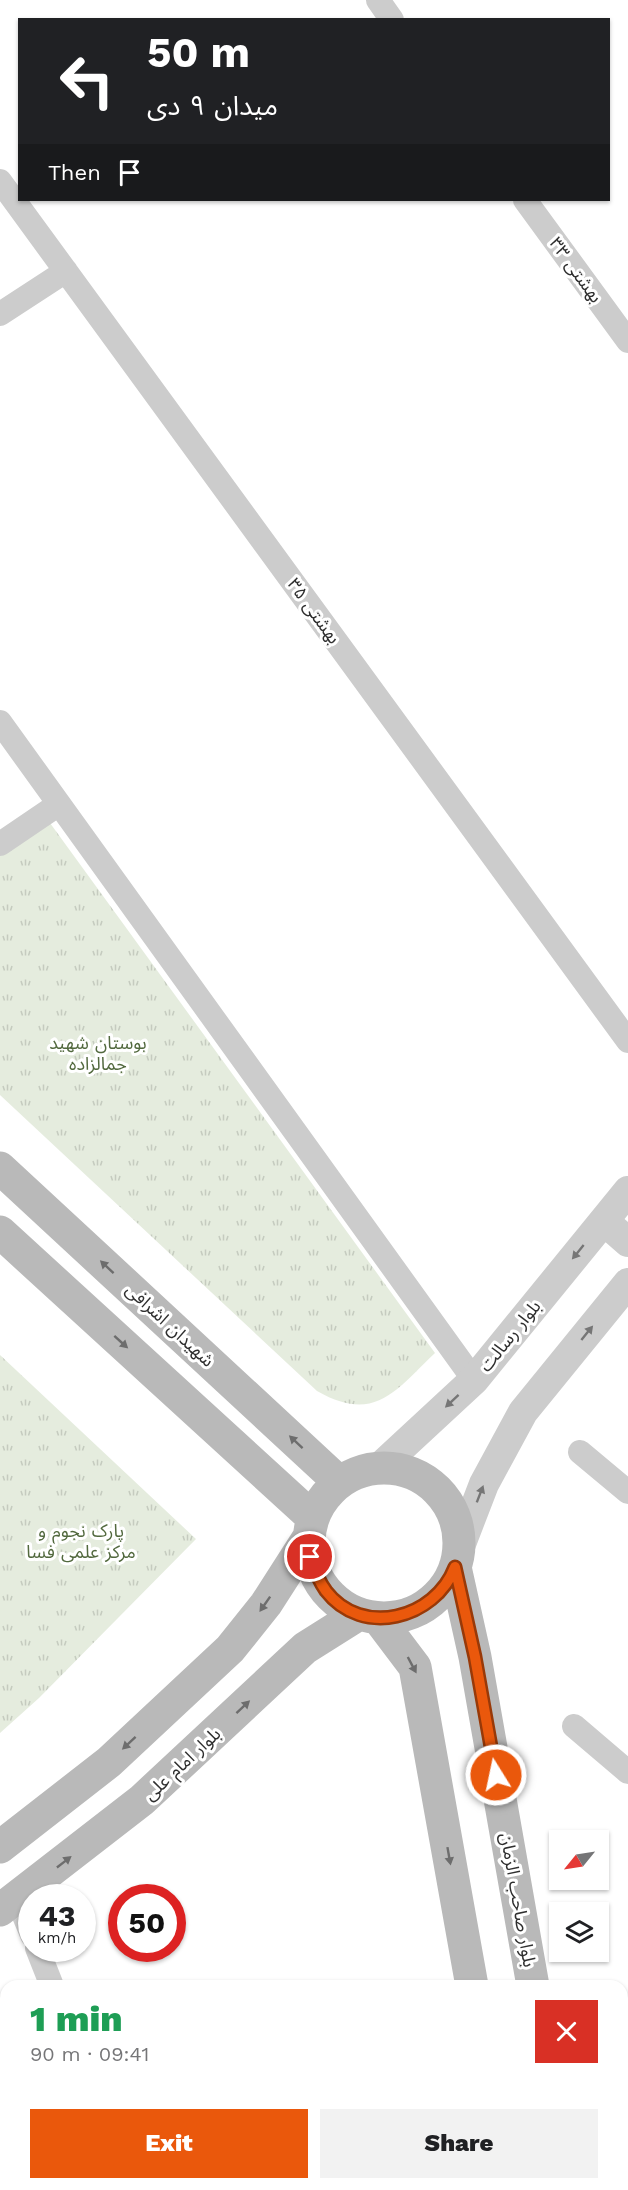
<!DOCTYPE html>
<meta charset="utf-8">
<style>
body{margin:0;font-family:"Work Sans","Noto Sans Arabic",sans-serif;background:#f2f2f2;color:#202124;height:100vh;display:flex;flex-direction:column;font-size:22px;white-space:nowrap}
*{box-sizing:border-box;margin:0}
p{font-size:20px;color:#757577}
.icon{flex:none;width:33px;height:33px;fill:none;stroke:currentColor;stroke-width:2;stroke-linecap:round;stroke-linejoin:round}
.map{position:relative;flex:1;overflow:hidden}
.panel{position:absolute;left:0px;top:1980px;width:628px;height:210px;display:flex;flex-direction:column;background:#fff;border-radius:18px 18px 0 0;box-shadow:0 2px 4px #0004}
.panel>*{flex:none}
.banner{position:absolute;left:18px;top:18px;width:592px;height:183px;border-radius:0px;box-shadow:0 2px 4px #0004;background:#202124;color:#fff;overflow:hidden}
.needle{width:39px;rotate:240deg}
.controls{position:absolute;left:549px;top:1830px;display:grid;gap:12px}
.controls a{display:grid;place-items:center;width:60px;height:60px;border-radius:0px;background:#fff;box-shadow:0 2px 4px #0004;font-size:30px}
.speed{position:absolute;left:18px;top:1884px;display:flex;gap:12px;font-size:30px;font-weight:700;text-align:center}
.speed>*{display:grid;place-content:center;width:78px;height:78px;border-radius:50%;background:#fff;box-shadow:0 2px 4px #0004;line-height:1}
.speed small{font-size:15px;font-weight:400}
.speed .limit{border:9px solid #d22;background:#fff;color:#111}
.pin{position:absolute;display:grid;place-items:center;width:51px;height:51px;color:#fff;margin:-26px;border:3px solid #fff;border-radius:50%;box-shadow:0 2px 6px #0007}
.me{position:absolute;width:66px;margin:-33px;rotate:350deg;stroke-linejoin:round;filter:drop-shadow(0 0 4px #0008)}
.turn{display:flex;align-items:center;gap:21px;height:126px;padding:0 30px;font-size:27px}
.turn .icon{width:78px;height:78px;stroke-width:2.5}
.turn b{display:block;font-size:42px;line-height:51px}
.then{display:flex;align-items:center;height:57px;padding:0 30px;background:#0003;gap:12px;font-size:22px}
.round{display:grid;place-items:center;flex:none;width:63px;height:63px;border-radius:0px;background:#f2f2f2}
.overview{display:flex;align-items:center;justify-content:space-between;height:102px;padding:0 30px}
h1{font-size:36px;font-weight:800;line-height:45px;color:#1e9e55}
.action{display:flex;gap:12px;margin-top:auto;padding:12px 30px}
.action a{flex:1;height:69px;border-radius:0px;background:#ea580c;color:#fff;font-size:24px;font-weight:800;line-height:69px;text-align:center}
.action a+a{background:#f2f2f2;color:#202124}
.map>svg:first-child{display:block}
.park{fill:url(#park-tufts)}
.lines{fill:none;stroke-linecap:round;stroke-linejoin:round}
.minor{stroke:#ccc;stroke-width:24}
.tertiary{stroke:#ccc;stroke-width:30}
.secondary{stroke:#b9b9b9;stroke-width:33}
.oneway{fill:#767676}
.oneway2{fill:#6d6d6d}
.route-casing{stroke:#983908;stroke-width:15}
.route{stroke:#ea580c;stroke-width:10}
.labels{text-anchor:middle;stroke-width:6;stroke-linejoin:round;paint-order:stroke}
.street-label{font-size:18px;fill:#2f2f2f;stroke:#fff}
.park-label{font-size:18px;fill:#52693e;stroke:#fff}
</style>
<div class="map">
<svg width="628" height="2190" viewBox="0 0 628 2190">
<defs>
<pattern id="park-tufts" width="24" height="20" patternUnits="userSpaceOnUse" patternTransform="scale(1.5)"><rect width="24" height="20" fill="#e5ecde"/><path d="M3 7l-1-3M5 7V3M7 7l1-3M15 17l-1-3M17 17v-4M19 17l1-3" fill="none" stroke="#c5cbbf"/></pattern>
</defs>
<rect width="100%" height="100%" fill="#fff"/>
<!-- park -->
<path class="park" d="M 50,823 L 435,1353 C 395,1391 375,1424 317,1391 L 0,1095 L 0,856 Z
M 0,1355 L 196,1539 L 39,1698 L 0,1733 Z"/>
<g class="lines">
<!-- minor -->
<path class="minor" d="M 378,0 L 392,20
M 0,181 L 628,1041
M 525,200 L 628,341
M 0,314 L 66,271
M 0,722 L 474,1380
M 0,844 L 59,804
M 580,1452 L 628,1492
M 574,1726 L 628,1772
M 17,1899 L 32,1935
M 37,1948 L 52,1986
M 130,2184 L 133,2190"/>
<!-- tertiary -->
<path class="tertiary" d="M 604,1221 L 628,1242
M 379,1468 L 474,1380 L 628,1191
M 459,1549 L 484,1484 L 523,1412 L 628,1283"/>
<!-- secondary -->
<path class="secondary" d="M 0,1168 L 339,1482
M 0,1232 L 313,1518
M309 1543a75 75 0 1 1 150 0a75 75 0 1 1-150 0Z
M 455,1567 L 475,1657 L 533,1986
M 378,1618 L 415,1667 L 472,1986
M 0,1847 L 109,1762 L 230,1649 L 266,1604 L 309,1537
M 0,1910 L 142,1800 L 305,1648 L 359,1614
M 507,2184 L 508,2190
M 568,2184 L 569,2190"/>
</g>
<!-- one-way arrows -->
<defs><path id="oneway-solid" d="M-6-.8H1V-3.2L6.5 0L1 3.2V.8H-6Z" transform="scale(1.5)"/></defs>
<g class="oneway">
<use href="#oneway-solid" transform="translate(578 1252) rotate(129)"/>
<use href="#oneway-solid" transform="translate(587 1333) rotate(-51)"/>
<use href="#oneway-solid" transform="translate(452 1401) rotate(137)"/>
<use href="#oneway-solid" transform="translate(480 1494) rotate(-69)"/>
</g>
<g class="oneway2">
<use href="#oneway-solid" transform="translate(107 1267) rotate(-137)"/>
<use href="#oneway-solid" transform="translate(121 1342) rotate(42)"/>
<use href="#oneway-solid" transform="translate(296 1442) rotate(-137)"/>
<use href="#oneway-solid" transform="translate(265 1604) rotate(125)"/>
<use href="#oneway-solid" transform="translate(412 1665) rotate(62)"/>
<use href="#oneway-solid" transform="translate(243 1707) rotate(-43)"/>
<use href="#oneway-solid" transform="translate(129 1743) rotate(137)"/>
<use href="#oneway-solid" transform="translate(449 1856) rotate(80)"/>
<use href="#oneway-solid" transform="translate(64 1862) rotate(-38)"/>
</g>
<g class="lines">
<defs>
<path id="route" d="M 310,1557 C 314,1569 318,1580 326,1591 C 362,1638 435,1619 455,1567 L 475,1657 L 496,1775"/>
</defs>
<!-- route casing -->
<use href="#route" class="route-casing"/>
<!-- route -->
<use href="#route" class="route"/>
</g>
<g class="labels">
<!-- street labels -->
<g class="street-label">
<text transform="translate(576 270) rotate(54)" y="6">بهشتی ۳۳</text>
<text transform="translate(314 611) rotate(54)" y="6">بهشتی ۳۵</text>
<text transform="translate(170 1325) rotate(43)" y="6">شهیدان اشرافی</text>
<text transform="translate(510 1336) rotate(-51)" y="6">بلوار رسالت</text>
<text transform="translate(182 1764) rotate(-43)" y="6">بلوار امام علی</text>
<text transform="translate(518 1900) rotate(80)" y="6">بلوار صاحب الزمان</text>
</g>
<!-- park labels -->
<g class="park-label">
<text x="98" y="1049">بوستان شهید<tspan x="98" dy="21">جمالزاده</tspan></text>
<text x="81" y="1537">پارک نجوم و<tspan x="81" dy="21">مرکز علمی فسا</tspan></text>
</g>
</g>
</svg>
<div class="controls">
<a><svg class="needle" viewBox="-14 -14 28 28"><path d="M0-13l5 13h-10z" fill="#e53935"/><path d="M0 13l5-13h-10z" fill="#757577"/></svg></a>
<a><svg class="icon" aria-label="layers" viewBox="0 0 24 24"><path d="M12 4l9 5-9 5-9-5zM3 14l9 5 9-5"/></svg></a>
</div>
<div class="speed"><div>43<small>km/h</small></div><div class="limit">50</div></div>
<div class="pin" style="left:310px;top:1557px;background:#d93025"><svg class="icon" aria-label="arrive" viewBox="0 0 24 24"><path d="M6 21V4h12l-3 4 3 4H6"/></svg></div>
<svg class="me" style="left:496px;top:1775px" viewBox="-20 -20 40 40"><circle r="17" fill="#ea580c" stroke="#fff" stroke-width="3"/><path d="M0-11L8 9 0 5-8 9z" fill="#fff"/></svg>
<div class="banner">
<div class="turn"><svg class="icon" aria-label="left" viewBox="0 0 24 24"><path d="M17 20v-9H6M10 6l-5 5 5 5"/></svg><div><b>50 m</b>میدان ۹ دی</div></div>
<div class="then">Then<svg class="icon" aria-label="arrive" viewBox="0 0 24 24"><path d="M6 21V4h12l-3 4 3 4H6"/></svg></div>
</div>
<section class="panel">
<div class="overview"><div><h1>1 min</h1><p>90 m · 09:41</p></div><a class="round" style="background:#d93025;color:#fff"><svg class="icon" aria-label="close" viewBox="0 0 24 24"><path d="M6 6l12 12M18 6L6 18"/></svg></a></div>
<div class="action"><a>Exit</a><a>Share</a></div>
</section>
</div>
